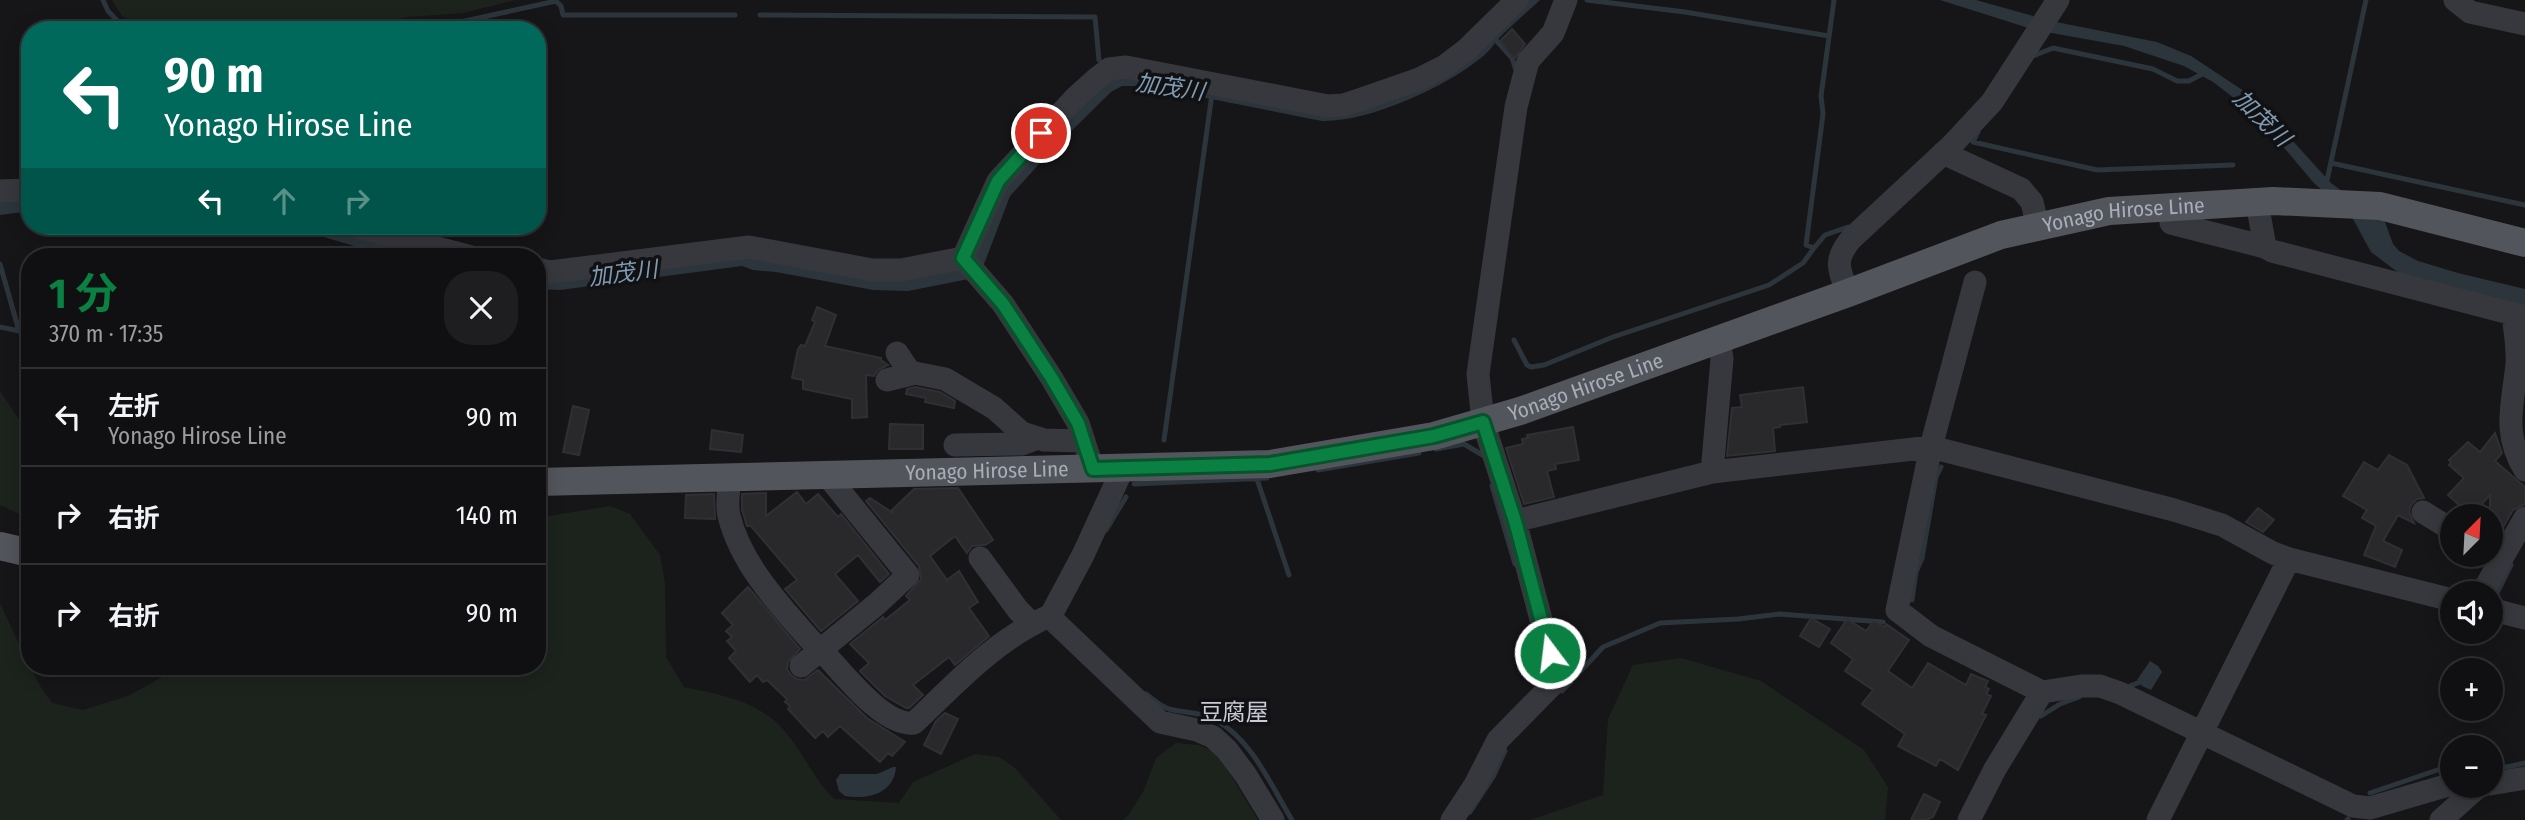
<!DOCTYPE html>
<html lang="ja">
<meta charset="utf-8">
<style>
body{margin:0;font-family:"Fira Sans Condensed","Noto Sans JP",sans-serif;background:#1e1e20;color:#f1f3f6;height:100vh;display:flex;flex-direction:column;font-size:26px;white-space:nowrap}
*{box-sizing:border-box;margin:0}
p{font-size:23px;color:#9c9d9f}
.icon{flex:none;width:38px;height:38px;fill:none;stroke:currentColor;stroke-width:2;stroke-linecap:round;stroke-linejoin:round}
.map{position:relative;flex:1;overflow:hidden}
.side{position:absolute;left:21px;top:248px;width:525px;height:427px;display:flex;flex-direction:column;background:#101012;border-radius:28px;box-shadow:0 4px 18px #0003,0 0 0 2px #303032}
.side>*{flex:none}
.banner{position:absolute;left:21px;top:21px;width:525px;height:214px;border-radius:28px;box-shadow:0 4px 18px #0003,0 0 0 2px #303032;background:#00695c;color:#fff;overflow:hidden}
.needle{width:46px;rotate:24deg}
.buttons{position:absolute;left:2440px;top:504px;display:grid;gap:14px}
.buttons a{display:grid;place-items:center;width:63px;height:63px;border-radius:50%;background:#101012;box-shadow:0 4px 18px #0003,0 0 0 2px #303032;font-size:35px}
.pin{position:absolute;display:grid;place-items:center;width:60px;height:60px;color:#fff;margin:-30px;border:4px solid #fff;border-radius:50%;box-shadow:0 2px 7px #0007}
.me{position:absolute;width:77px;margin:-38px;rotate:345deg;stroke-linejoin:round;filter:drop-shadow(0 0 5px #0008)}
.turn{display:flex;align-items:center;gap:24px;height:147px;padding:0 28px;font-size:32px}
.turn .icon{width:91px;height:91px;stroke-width:2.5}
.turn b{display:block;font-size:49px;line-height:60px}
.lanes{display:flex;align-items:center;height:66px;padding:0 28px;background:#0003;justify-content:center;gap:35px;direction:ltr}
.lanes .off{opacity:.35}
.round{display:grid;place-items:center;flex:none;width:74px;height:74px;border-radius:28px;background:#1e1e20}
.head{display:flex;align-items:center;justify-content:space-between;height:119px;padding:0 28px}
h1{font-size:42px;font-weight:700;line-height:52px;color:#0b8043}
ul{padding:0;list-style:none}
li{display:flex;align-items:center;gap:21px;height:98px;padding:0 28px;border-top:2px solid #303032}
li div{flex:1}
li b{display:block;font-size:26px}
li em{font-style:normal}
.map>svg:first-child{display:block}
.green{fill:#1c231d}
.water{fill:#2c353c}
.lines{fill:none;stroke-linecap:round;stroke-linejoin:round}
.stream{stroke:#2c353c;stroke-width:5}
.building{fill:#29292c;stroke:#303034;stroke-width:2}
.minor{stroke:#37383d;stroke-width:23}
.major{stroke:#53555c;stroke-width:28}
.route-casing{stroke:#07532c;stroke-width:18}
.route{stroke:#0b8043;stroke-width:12}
.labels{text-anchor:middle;stroke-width:7;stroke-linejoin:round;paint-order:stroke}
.street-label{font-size:21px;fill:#a8adb8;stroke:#111113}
.water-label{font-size:23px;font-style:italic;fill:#7f9bb3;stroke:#111113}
.neighbourhood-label{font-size:23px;fill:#c9ccd4;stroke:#111113}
</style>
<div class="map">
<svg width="2525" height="820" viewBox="0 0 2525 820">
<rect width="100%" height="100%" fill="#161618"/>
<!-- green -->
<path class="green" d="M 112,0 L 515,0 L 463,13 L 408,17 L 355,28 L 152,30 L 122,16 Z
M 0,391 L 30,436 L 30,519 L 0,505 Z
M 610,506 L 630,514 L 660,555 L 665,584 L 666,657 L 684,687 C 717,694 754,700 779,725 C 800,746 812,777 834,799 L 899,803 L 913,782 L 975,754 L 999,757 L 1015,768 L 1061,820 L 0,820 L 0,603 L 30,667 L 42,689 L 52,703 L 83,710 L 128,696 L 180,667 L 537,667 L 537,518 Z
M 1681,658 L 1761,681 L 1864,750 L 1888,787 L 1885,820 L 1530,820 L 1603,795 L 1608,719 L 1633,665 Z
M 1176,743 L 1199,745 L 1218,754 L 1258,820 L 1123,820 L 1129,814 L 1144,790 L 1156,758 Z"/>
<!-- water -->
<path class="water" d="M 1522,0 L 1540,0 C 1527,12 1513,24 1500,37 C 1494,44 1489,52 1482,57 C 1446,87 1369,122 1322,121 L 1145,86 L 1122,86 L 1111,92 L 1051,151 L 1010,196 L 981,272 L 974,278 L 908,291 L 873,290 L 776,272 L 753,270 L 742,266 L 560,290 L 537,289 L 537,272 L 744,251 L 951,265 L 990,202 L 1112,73 L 1331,108 L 1386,94 Z
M 1940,0 L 1976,0 L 2051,21 L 2157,42 L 2191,56 L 2253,97 L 2331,183 L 2385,222 L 2393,244 L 2399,251 L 2418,261 L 2458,273 L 2525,289 L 2525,307 L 2404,277 L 2371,252 L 2353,219 L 2313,182 L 2275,137 L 2243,105 L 2213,82 L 2184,66 L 2124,46 L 2035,30 Z
M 30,193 L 30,211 L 0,215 L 0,196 Z
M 287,226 L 343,226 L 464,257 L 391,257 Z
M 2150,661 L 2158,666 L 2162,672 L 2151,690 L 2142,686 L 2137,680 Z
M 893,767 L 896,767 C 894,794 867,800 845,796 L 839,791 L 836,780 L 840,774 L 877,774 Z"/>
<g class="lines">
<!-- stream -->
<path class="stream" d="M 103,0 L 108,11 L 126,30
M 1587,0 L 1685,12 L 1829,36
M 760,15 L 1095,17 L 1099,60
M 395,30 L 414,25 L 465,21 L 556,1 L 561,6 L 563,15 L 735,15
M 1494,38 L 1512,58 L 1516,70
M 2033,56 L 2053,48 L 2153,69 L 2177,81 L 2189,81 L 2206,72
M 1978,132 L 1973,142 L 2097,170 L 2233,165
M 2331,163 L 2525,205
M 2326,185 L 2366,0
M 1814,248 L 1825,235 L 1848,227
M 0,264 L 19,331 L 0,327
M 1514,340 L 1527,365 L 1531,367 L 1544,365 L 1613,337 L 1769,285 L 1803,263 L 1814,248 L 1806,245 L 1823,114 L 1821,96 L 1834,0
M 1164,440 L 1212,94
M 1436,449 L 1464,444 L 1484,456
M 1318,470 L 1419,453
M 1257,479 L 1289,575
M 1134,484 L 1267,478
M 1492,486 L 1515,564
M 1106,530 L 1126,497
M 2497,593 L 2511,565
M 1912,600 L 1916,572 L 1922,558 L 1936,477 L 1941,467
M 2125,688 L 2145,680
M 1562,691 L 1603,647 L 1660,623 L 1738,619 L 1780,614 L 1883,622
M 1146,694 C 1153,699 1161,707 1169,709 C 1185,713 1201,712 1216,720 C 1252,740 1272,787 1292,820
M 2041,716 L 2060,704 L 2079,697
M 2490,767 L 2507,767 L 2525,763
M 2370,793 L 2452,765
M 1470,812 L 1493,777 L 1505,751
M 2347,820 L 2348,819"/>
</g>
<!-- building -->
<path class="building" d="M 1512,29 L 1525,44 L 1514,59 L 1500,41 Z
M 817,307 L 836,315 L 825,346 L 881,358 L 881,360 L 888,365 L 878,370 L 874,376 L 866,375 L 867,417 L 852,418 L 852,399 L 803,389 L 803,380 L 792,378 L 798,349 L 801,345 L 805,346 L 815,322 L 812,320 Z
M 915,387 L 940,392 L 955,401 L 954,408 L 925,402 L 926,398 L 906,394 L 907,389 Z
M 1803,387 L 1807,422 L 1780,425 L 1780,427 L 1773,428 L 1775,451 L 1727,456 L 1732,408 L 1742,407 L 1740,395 Z
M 573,406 L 589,410 L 579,455 L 563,452 Z
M 890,424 L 923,425 L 923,449 L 889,449 Z
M 1573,427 L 1579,460 L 1555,464 L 1556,469 L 1547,471 L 1554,497 L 1524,504 L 1506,448 L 1523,444 L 1522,439 L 1528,438 L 1527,435 Z
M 712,430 L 743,435 L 741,452 L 710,449 Z
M 2495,433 L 2502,453 L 2495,461 L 2525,487 L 2525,504 L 2513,510 L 2490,550 L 2490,495 L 2471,516 L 2448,495 L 2464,478 L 2449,465 L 2451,462 L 2449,460 L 2468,442 L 2480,452 Z
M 2389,455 L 2407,465 L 2424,498 L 2417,499 L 2411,505 L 2409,512 L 2414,523 L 2398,515 L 2383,541 L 2402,550 L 2395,567 L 2364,555 L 2376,526 L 2362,518 L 2367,510 L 2343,496 L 2364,462 L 2378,470 Z
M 958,488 L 993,540 L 985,545 L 972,546 L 967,553 L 955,536 L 930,556 L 947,580 L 959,571 L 978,602 L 969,608 L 989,636 L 955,665 L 949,657 L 913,685 L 923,695 L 909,708 L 906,708 L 885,696 L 860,671 L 869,663 L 850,644 L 883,617 L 885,620 L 910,600 L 906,596 L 921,579 L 919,566 L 866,501 L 870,498 L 893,513 L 892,510 L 914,489 Z
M 797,492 L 806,504 L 818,494 L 838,517 L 841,514 L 889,574 L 880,582 L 858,555 L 835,574 L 858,601 L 821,631 L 785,589 L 797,580 L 751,526 L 747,526 L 742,510 L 742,494 L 766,493 L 766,516 Z
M 714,494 L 715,519 L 685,518 L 686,495 Z
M 2258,508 L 2274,520 L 2263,532 L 2246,522 Z
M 748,587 L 800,649 L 788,662 L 787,669 L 791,675 L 797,679 L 804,680 L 818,670 L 867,718 L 905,742 L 892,756 L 888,753 L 880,762 L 840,726 L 828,737 L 823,731 L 815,738 L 788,709 L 790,706 L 785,702 L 787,699 L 767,680 L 763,682 L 757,675 L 750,682 L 729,658 L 736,651 L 727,641 L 732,637 L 726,631 L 733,625 L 722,613 Z
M 1811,618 L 1830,629 L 1819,647 L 1800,636 Z
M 1847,619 L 1866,631 L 1874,621 L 1884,627 L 1886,624 L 1909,640 L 1888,671 L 1912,688 L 1928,663 L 1966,685 L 1971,674 L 1988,681 L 1985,687 L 1989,689 L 1986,694 L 1991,696 L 1982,714 L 1986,715 L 1958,770 L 1940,759 L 1936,766 L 1898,746 L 1905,734 L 1862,704 L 1873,690 L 1845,671 L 1853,659 L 1831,643 Z
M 945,713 L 958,719 L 941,754 L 924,745 L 936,721 Z
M 1924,794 L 1940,802 L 1933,817 L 1926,820 L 1911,820 Z"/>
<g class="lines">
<!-- minor -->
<path class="minor" d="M 2455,0 L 2470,12 L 2525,24
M 1943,153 L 2021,189 L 2032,202 L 2038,227
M 0,191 L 30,190
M 2257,202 L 2265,247 L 2272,251 L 2525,317
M 2171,223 L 2265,247
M 354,226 L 472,257
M 963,258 L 998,181 L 1075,98 L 1096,79 L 1109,69 L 1126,67 L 1328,106 L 1344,105 L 1362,99 L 1419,79 L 1445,66 L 1466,50 L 1517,0
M 963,258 L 1003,304 L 1051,377 L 1078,423 L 1093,469
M 537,269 L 550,272 L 749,247 L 872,270 L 901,270 L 963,258
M 1975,282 L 1931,447 L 1897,610 L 1931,636 L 2042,692 L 2081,686 L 2100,686 L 2120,693 L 2353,806 L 2370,808 L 2452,784
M 1848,293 C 1839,269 1833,261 1851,239 L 1950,147 L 1992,102 L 2058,0
M 2513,315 C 2515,331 2518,348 2517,364 C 2513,404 2502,433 2525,470
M 897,353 L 911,374
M 887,380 L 915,373 L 945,379 L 994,408 L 1022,433 L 1044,440 L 1084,441
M 955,445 L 1022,444 L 1038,438
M 1123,468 L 1083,555 L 1051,615 L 1054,621 L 1160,722 L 1197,730 L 1213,737 L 1227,750 L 1245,774 L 1273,820
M 1712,472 L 1722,359 L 1719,339
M 730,477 C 729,489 726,504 729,516 C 742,568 785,611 820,651
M 2423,512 L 2452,530
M 1515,521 L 1712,472 L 1931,447 L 2174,510 L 2222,525 L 2273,553 L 2289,559 L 2452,600
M 980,558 L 1018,610 L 1031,623
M 2482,593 L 2525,518
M 2490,609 L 2525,618
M 821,650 C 842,671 883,727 914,723 C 958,681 995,640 1051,615
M 801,666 L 878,603 L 908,575 L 826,474
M 2490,784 L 2525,778
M 1452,820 L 1475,785 L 1498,740 L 1557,680 L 1515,521 L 1483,422 L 1478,374 L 1516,107 L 1528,61 L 1553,33 L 1566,0
M 1969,820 L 1995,769 L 2042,692
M 2158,820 L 2289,559
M 2441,820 L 2479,786"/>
<!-- major -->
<g class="major">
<path id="s1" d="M 537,482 L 1270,464 L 1434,436 L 1520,411 L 1848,293 L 2001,235 L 2109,211 L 2273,201 L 2380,206 L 2525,243"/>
<path d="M 0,546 L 30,553"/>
</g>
</g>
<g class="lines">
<defs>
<path id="route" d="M 1041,133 L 998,181 L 963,258 L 1003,304 L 1051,377 L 1078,423 L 1093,469 L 1270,464 L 1434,436 L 1483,422 L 1515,521 L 1550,653"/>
</defs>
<!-- route casing -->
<use href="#route" class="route-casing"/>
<!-- route -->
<use href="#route" class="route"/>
</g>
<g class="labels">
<!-- street labels -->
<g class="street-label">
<text dy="7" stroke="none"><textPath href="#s1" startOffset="1626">Yonago Hirose Line</textPath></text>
<text dy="7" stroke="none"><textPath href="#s1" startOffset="1059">Yonago Hirose Line</textPath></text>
<text dy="7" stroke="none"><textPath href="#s1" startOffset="450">Yonago Hirose Line</textPath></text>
</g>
<!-- water labels -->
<g class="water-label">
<text transform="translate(1170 87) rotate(8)" y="8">加茂川</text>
<text transform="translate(2262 118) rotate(44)" y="8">加茂川</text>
<text transform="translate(623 273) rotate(-7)" y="8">加茂川</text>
</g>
<!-- neighbourhood labels -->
<g class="neighbourhood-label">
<text x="1234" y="720">豆腐屋</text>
</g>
</g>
</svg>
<div class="buttons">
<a><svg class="needle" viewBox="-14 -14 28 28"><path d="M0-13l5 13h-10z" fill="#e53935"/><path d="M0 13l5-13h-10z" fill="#9c9d9f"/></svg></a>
<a><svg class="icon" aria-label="sound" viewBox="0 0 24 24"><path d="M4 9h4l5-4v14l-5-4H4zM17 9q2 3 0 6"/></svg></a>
<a>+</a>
<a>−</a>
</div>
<div class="pin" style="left:1041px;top:133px;background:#d93025"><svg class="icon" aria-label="arrive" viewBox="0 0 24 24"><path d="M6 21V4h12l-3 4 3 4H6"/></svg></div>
<svg class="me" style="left:1550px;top:653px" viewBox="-20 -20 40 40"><circle r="17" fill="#0b8043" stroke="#fff" stroke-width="3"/><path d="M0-11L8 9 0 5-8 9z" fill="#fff"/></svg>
<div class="banner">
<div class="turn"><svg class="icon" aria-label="left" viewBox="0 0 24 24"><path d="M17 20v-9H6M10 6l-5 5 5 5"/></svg><div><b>90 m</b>Yonago Hirose Line</div></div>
<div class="lanes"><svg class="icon" aria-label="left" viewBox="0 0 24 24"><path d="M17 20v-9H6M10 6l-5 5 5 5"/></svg><svg class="icon off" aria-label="ahead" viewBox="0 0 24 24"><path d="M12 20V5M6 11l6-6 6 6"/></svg><svg class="icon off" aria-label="right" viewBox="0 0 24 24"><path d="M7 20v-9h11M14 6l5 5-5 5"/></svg></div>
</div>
<section class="side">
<div class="head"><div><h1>1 分</h1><p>370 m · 17:35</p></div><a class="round"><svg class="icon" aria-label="close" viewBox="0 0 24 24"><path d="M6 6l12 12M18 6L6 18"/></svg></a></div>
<ul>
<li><svg class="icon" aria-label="left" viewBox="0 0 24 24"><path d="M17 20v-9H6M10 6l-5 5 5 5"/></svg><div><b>左折</b><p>Yonago Hirose Line</p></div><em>90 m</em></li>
<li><svg class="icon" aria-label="right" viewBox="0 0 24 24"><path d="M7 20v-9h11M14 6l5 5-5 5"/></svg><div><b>右折</b></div><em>140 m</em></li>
<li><svg class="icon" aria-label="right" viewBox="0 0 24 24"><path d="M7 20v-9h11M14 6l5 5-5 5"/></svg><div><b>右折</b></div><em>90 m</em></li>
</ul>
</section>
</div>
